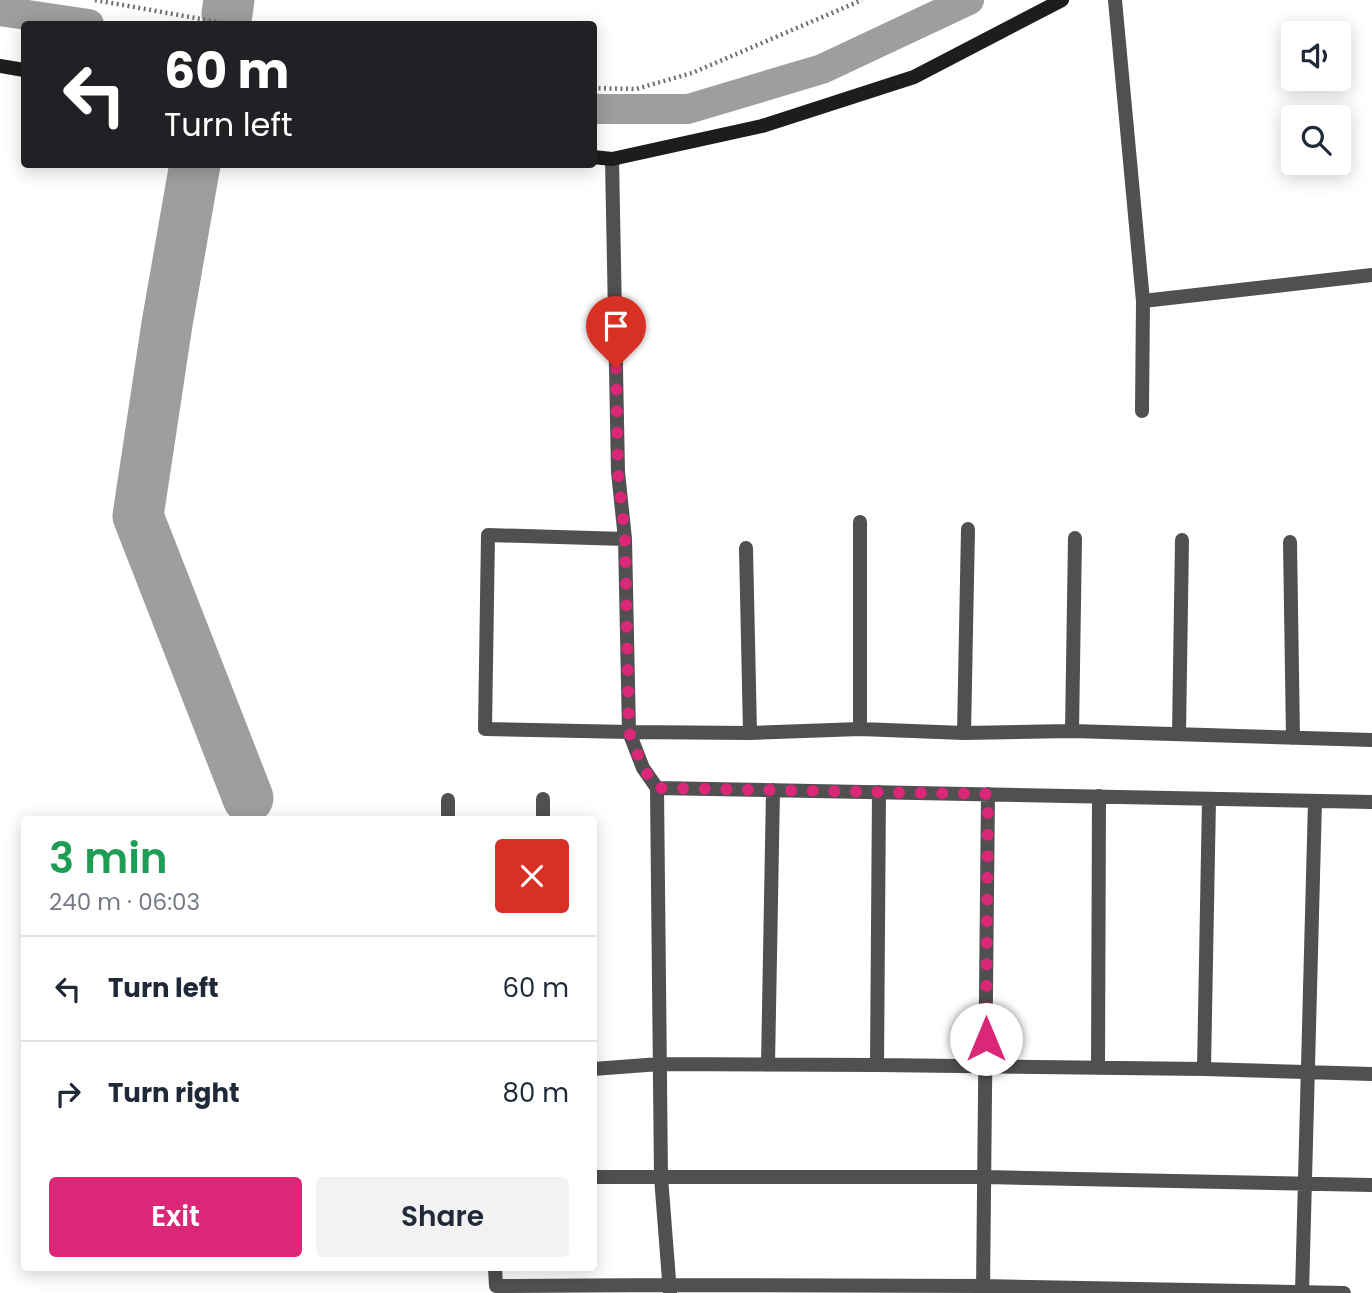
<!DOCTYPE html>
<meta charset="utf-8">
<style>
body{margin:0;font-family:Poppins,sans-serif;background:#f2f2f3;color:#1f2937;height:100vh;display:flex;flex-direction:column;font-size:26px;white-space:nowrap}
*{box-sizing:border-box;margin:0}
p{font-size:23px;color:#747a83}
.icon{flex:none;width:38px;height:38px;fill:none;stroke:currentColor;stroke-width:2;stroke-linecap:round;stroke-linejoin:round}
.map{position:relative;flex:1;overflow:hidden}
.details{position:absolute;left:21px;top:816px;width:576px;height:455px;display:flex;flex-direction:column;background:#fff;border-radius:7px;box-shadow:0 4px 18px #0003}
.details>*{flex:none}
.hud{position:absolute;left:21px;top:21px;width:576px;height:147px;border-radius:7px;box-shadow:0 4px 18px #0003;background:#202124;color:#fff;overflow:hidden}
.controls{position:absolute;left:1281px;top:21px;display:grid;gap:14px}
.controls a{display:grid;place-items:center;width:70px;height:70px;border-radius:7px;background:#fff;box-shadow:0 4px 18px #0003;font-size:35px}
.pin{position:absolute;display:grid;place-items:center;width:60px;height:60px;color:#fff;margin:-72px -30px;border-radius:50% 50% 50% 0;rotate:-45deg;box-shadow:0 0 7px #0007}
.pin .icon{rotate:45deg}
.me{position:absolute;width:77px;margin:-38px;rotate:0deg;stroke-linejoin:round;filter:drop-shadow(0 0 5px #0008)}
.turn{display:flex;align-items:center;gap:24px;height:147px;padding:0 28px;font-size:32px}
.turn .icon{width:91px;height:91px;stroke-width:2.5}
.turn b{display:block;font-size:49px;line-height:60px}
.round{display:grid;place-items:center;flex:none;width:74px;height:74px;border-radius:7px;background:#f2f2f3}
.headline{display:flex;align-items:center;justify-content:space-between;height:119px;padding:0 28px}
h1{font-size:42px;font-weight:600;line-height:52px;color:#1e9e55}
.action{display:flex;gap:14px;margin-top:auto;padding:14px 28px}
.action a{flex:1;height:80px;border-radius:7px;background:#db2777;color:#fff;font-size:28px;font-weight:600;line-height:80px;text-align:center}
.action a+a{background:#f2f2f3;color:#1f2937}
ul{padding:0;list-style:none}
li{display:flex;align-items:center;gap:21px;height:105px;padding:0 28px;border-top:2px solid #e0e1e3}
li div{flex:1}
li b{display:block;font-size:26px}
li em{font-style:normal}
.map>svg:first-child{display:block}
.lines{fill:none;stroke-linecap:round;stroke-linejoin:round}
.canal{stroke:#9e9e9e;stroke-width:30}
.river{stroke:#9e9e9e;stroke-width:51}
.path{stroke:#727272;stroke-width:4.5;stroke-dasharray:2 3.5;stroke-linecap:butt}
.street{stroke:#505050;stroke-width:14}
.secondary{stroke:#1d1d1d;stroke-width:14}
.route{stroke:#db2777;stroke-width:12;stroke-dasharray:0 21.6}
</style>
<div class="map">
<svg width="1372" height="1293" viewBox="0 0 1372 1293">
<rect width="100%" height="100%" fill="#fff"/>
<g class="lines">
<!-- canal -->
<path class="canal" d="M 0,11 L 89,24
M 593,109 L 688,109 L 822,69 L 969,0"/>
<!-- river -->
<path class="river" d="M 227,14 L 229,0
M 195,164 L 167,324 L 138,516 L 248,798"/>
<!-- path -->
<path class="path" d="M 95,0 L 229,24
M 593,88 L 636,89 L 692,73 L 862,0"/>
<!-- street -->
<path class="street" d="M 1115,0 L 1143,301 L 1142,411
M 612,159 L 618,472 L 625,539 L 629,732 L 643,768 L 657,788 L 661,1177 L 670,1293
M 1143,301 L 1372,275
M 625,539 L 488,535 L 485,729 L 629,732 L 750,733 L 860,729 L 964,733 L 1072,731 L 1372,740
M 1290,542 L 1293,738
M 746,548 L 750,733
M 860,729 L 860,522
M 1072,731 L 1075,538
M 964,733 L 968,529
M 1179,733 L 1182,540
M 657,788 L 1372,802
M 543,799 L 543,819
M 448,819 L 448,800
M 768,1065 L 773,790
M 877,1065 L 879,792
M 1098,1068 L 1099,796
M 593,1069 L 660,1064 L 877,1065 L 1204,1069 L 1372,1074
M 1204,1069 L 1209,799
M 593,1177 L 985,1177 L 1372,1185
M 495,1267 L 496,1286 L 669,1285 L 983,1286 L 1344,1293
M 983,1293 L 988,794
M 1302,1293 L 1315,801"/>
<!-- secondary -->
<path class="secondary" d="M 0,66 L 24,70
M 593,157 L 612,159 L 762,126 L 914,77 L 1062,0"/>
</g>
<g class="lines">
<!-- route -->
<path class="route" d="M 616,368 L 618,472 L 625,538 L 629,732 L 643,768 L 657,788 L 988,794 L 986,1039"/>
</g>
</svg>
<div class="controls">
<a><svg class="icon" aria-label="sound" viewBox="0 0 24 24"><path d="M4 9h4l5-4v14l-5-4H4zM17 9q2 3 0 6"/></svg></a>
<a><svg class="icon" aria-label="search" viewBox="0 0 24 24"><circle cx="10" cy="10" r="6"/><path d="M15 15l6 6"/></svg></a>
</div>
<div class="pin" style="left:616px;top:368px;background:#d93025"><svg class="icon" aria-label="arrive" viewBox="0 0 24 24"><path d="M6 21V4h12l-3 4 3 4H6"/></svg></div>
<svg class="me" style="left:986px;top:1039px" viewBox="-20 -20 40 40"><circle r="19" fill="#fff"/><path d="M0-13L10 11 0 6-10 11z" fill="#db2777"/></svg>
<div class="hud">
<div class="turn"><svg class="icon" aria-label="left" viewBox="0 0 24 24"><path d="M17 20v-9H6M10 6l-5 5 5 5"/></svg><div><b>60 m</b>Turn left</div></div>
</div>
<section class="details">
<div class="headline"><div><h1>3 min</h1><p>240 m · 06:03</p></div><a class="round" style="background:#d93025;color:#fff"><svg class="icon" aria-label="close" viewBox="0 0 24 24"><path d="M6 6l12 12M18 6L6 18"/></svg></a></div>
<ul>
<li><svg class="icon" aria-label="left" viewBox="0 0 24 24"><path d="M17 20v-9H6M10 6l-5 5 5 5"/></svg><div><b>Turn left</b></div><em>60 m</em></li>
<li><svg class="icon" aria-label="right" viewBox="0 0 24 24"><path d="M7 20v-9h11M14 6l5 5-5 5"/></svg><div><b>Turn right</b></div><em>80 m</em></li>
</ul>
<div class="action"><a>Exit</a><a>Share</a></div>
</section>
</div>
